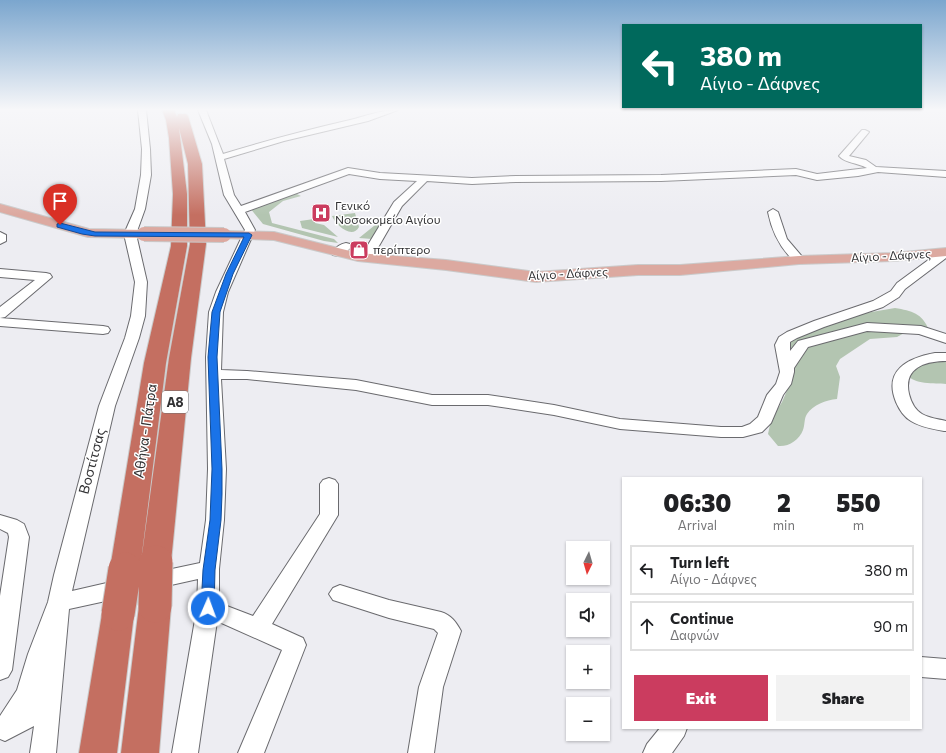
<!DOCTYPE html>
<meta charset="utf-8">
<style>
body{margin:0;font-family:Commissioner,sans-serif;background:#f2f2f2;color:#202124;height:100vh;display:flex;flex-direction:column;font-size:15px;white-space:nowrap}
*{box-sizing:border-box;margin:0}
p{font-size:13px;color:#757577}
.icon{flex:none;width:22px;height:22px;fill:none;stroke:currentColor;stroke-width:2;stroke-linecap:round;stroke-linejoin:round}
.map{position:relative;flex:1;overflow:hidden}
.drawer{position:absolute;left:622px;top:477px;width:300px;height:252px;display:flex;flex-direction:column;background:#fff;border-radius:0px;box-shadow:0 1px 3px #0004}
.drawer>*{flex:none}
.top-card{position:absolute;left:622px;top:24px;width:300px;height:84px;border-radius:0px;box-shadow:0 1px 3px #0004;background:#00695c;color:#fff;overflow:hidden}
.needle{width:26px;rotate:185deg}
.fabs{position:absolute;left:566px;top:541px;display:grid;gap:8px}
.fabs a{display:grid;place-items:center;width:44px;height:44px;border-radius:0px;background:#fff;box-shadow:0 1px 3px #0004;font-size:20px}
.pin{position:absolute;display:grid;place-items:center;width:34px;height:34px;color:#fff;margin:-41px -17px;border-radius:50% 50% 50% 0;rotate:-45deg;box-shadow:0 0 4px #0007}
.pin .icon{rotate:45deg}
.me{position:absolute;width:44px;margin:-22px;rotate:2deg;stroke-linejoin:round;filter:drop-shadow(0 0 3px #0008)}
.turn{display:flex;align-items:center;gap:14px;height:84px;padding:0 12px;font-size:18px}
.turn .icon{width:52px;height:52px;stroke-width:2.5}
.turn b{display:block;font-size:28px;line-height:34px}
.eta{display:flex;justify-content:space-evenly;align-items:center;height:68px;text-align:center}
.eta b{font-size:24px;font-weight:800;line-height:28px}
.button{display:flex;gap:8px;margin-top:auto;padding:8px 12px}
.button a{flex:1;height:46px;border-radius:0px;background:#cb3c5f;color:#fff;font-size:16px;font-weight:800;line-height:46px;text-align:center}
.button a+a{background:#f2f2f2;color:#202124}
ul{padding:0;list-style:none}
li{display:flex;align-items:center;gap:12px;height:50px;margin:0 8px 6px;padding:0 4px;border:2px solid #e0e0e0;border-radius:0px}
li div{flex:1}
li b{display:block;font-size:15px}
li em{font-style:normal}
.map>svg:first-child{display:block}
.green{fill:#b3c5b1}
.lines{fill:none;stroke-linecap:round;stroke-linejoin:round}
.minor-casing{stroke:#6a6a6e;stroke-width:2}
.major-casing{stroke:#cacaca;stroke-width:2}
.highway-casing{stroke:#cacaca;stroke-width:2}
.minor{fill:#fff;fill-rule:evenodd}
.major{fill:#dca9a0;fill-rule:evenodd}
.highway{fill:#c46f61;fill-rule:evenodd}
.major-bridge-casing{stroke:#cacaca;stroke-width:16;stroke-linecap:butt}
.highway-bridge-casing{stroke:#cacaca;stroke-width:35;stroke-linecap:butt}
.major-bridge{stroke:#dca9a0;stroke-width:14}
.highway-bridge{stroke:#c46f61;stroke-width:33}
.route{fill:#1a73e8;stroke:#114b97}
.labels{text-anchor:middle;stroke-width:3;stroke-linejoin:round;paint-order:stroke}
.far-poi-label{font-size:12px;fill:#323234;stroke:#fff;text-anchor:start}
.far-street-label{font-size:12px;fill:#323234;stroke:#fff}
.shield{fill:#fff;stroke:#707071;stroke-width:1}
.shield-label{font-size:13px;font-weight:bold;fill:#323234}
.street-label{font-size:14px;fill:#323234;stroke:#fff}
</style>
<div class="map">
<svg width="946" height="753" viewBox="0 0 946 753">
<rect width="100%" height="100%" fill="#ededf2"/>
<!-- green -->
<path class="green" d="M 295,193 L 301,196 L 283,201 L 269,212 L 272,223 L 334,239 L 338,243 L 324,241 L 263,224 L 250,208 Z
M 355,213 L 359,227 C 352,240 335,224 332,216 Z
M 385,217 L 372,239 L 359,238 Z
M 314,219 L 315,223 L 324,225 L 338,237 L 302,228 L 300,221 Z
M 895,308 C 912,311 922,313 929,330 L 908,331 L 897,337 L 870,339 L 840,359 L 836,366 L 840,377 L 837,399 C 826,400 813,405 807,414 C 804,418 805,425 803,430 C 799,440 789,447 778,446 L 768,434 L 771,420 L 782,402 L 793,377 L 788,355 L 790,341 L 806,332 L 854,315 Z
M 946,359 L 946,384 C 935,383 913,385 907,374 L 925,363 Z"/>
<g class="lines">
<defs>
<path id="minor" d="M 138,110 L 146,110 L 150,149 L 151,175 L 145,209 L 136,234 L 147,282 L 145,316 L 139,338 L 115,406 L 72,591 L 124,579 L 131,582 L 134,588 L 131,594 L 124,597 L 69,609 L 56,753 L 30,753 L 34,726 L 5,741 L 0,739 L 0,716 L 17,690 L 28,654 L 48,602 L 54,575 L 99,406 L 125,338 L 131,316 L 135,282 L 124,234 L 135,209 L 141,175 L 142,149 Z
M 198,110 L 206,110 L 223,154 C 265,141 307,130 350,120 C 366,116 381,110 398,110 L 368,121 L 284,141 L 224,159 L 234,195 L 241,206 L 348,168 L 380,173 L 472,178 L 516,176 L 661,175 L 796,169 L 817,174 L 867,168 C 858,163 845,163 839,156 L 862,130 L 865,130 L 869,132 L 849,156 L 866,160 L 876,167 L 946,171 L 946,177 L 878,172 L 858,176 L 817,180 L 796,175 L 661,181 L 516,182 L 472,184 L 427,181 L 402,206 L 372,258 L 370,260 L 362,260 L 360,258 L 394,202 L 417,181 L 380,179 L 349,174 L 245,212 L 255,230 L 228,292 L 223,312 L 221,370 L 247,371 L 356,380 L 432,395 L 488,395 L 554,405 L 620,419 L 721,427 L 742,427 L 750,424 L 758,417 L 767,395 L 776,384 L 780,372 L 775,345 L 779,337 L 787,332 L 814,321 L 873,301 L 891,291 L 897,283 L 942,250 L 946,249 L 946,258 L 905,289 L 899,297 L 883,307 L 824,327 L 797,338 L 790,342 L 790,351 L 798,341 L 867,323 L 921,326 L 946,334 L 946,343 L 919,334 L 867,331 L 808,347 L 794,368 L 794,372 L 791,384 L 783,395 L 771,423 L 762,432 L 743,437 L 721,437 L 620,429 L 554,415 L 488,405 L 432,405 L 356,390 L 247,379 L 221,379 L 226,469 L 224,520 L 219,569 L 219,603 L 253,616 L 320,514 L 320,484 L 323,480 L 329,478 L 335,480 L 338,484 L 338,515 L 272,624 L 303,638 L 306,645 L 264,753 L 238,753 L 282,650 L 217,621 L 198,753 L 172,753 L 197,608 L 198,579 L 153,589 L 146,587 L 143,581 L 146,575 L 153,573 L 200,563 L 206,520 L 208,469 L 206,357 L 209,312 L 216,292 L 245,230 L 224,195 L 212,144 Z
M 773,209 L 778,212 L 787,239 L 805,260 L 803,262 L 795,262 C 780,248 772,232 768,212 Z
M 0,232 L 6,235 L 6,241 L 0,244 Z
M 346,243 L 350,244 L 352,246 C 347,252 341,257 333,255 L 331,253 C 335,248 340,244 346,243 Z
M 0,269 L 46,273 L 50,274 L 52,277 L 5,317 L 0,318 L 103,326 L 108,327 L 110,330 L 108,333 L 103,334 L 0,326 L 0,307 L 35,280 L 0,277 Z
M 935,353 L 946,353 L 946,361 C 925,361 903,368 909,394 C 911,402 915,410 922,414 C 929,418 938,419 946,421 L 946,431 L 944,431 C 933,429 920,427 911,421 C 904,417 899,409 896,402 C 883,370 908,358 935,353 Z
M 0,515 L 17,520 L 24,524 L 29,537 L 12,670 L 8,677 L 0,680 L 0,596 L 9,537 L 8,533 L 0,529 Z
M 340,585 L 389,600 L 441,612 C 451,615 456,622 461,631 L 443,687 L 434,753 L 408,753 L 419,687 L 438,633 L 434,629 L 389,618 L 333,600 L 329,594 L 333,588 Z
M 921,657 L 946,659 L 946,679 L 921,677 Z
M 660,728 L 687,728 L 684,736 L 672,753 L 643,753 L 647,744 Z"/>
<path id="major" d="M 0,204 L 89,229 L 144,230 L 149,231 L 151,234 L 149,237 L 144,238 L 88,237 L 0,212 Z
M 224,231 L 274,232 L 358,253 L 446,260 L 536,272 L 638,265 L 680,265 L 799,256 L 893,253 L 946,248 L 946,256 L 893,261 L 799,264 L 680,275 L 638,275 L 536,282 L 446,270 L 358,261 L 274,240 L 219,238 L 217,235 L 219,232 Z"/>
<path id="highway" d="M 162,110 L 174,110 L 177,117 L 178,114 L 186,114 L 188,116 L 202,164 L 206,244 L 191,358 L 171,562 L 166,570 L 156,574 L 146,570 L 141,562 L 169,358 L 190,244 L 188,164 L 179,128 L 187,194 L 187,246 L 166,363 L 140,569 L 136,577 L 125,581 L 114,577 L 110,569 L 144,363 L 171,246 L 173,194 L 169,138 L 166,120 Z
M 155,593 L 166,597 L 171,606 L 159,753 L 121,753 L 139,606 L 144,597 Z
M 118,601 L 129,605 L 134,614 L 117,753 L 79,753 L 102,614 L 107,605 Z"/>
</defs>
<!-- minor casing -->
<use href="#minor" class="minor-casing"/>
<!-- major casing -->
<use href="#major" class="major-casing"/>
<!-- highway casing -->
<use href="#highway" class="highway-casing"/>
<!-- minor -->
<use href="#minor" class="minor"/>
<!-- major -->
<use href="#major" class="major"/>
<!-- highway -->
<use href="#highway" class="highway"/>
<defs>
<path id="major-bridge" d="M 144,234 L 224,235"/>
<path id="highway-bridge" d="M 155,606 L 156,562
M 118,614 L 125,569"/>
</defs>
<!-- major-bridge casing -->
<use href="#major-bridge" class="major-bridge-casing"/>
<!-- highway-bridge casing -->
<use href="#highway-bridge" class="highway-bridge-casing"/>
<!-- major-bridge -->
<use href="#major-bridge" class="major-bridge"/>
<!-- highway-bridge -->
<use href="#highway-bridge" class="highway-bridge"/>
</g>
<!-- sky -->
<linearGradient id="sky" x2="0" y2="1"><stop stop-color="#7ba6ce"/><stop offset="0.51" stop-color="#f7f7f9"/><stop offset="1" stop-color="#f7f7f9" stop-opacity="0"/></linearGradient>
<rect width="946" height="215" fill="url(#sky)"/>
<!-- route -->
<path class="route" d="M 60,223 L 95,232 L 249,233 L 252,235 L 233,274 L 220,312 L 217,357 L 222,469 L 222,494 L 221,520 L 215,570 L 214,608 L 212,612 L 208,614 L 203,612 L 201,608 L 203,570 L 210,520 L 211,494 L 212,469 L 208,357 L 212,312 L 226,274 L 244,237 L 95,236 L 82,234 L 57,227 L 57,224 Z"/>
<!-- icons -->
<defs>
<symbol id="hospital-square" viewBox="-11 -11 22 22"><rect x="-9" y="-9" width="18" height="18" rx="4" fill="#cb3c5f" stroke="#fff"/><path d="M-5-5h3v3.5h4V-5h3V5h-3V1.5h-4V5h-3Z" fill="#fff"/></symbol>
<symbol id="shop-square" viewBox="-11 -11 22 22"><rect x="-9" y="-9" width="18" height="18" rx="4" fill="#cb3c5f" stroke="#fff"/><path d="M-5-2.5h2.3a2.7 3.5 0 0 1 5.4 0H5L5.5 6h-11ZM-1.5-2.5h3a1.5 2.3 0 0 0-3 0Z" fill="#fff"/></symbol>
</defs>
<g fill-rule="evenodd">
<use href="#hospital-square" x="310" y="202" width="22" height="22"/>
<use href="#shop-square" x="348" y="239" width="22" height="22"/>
</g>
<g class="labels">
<!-- far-poi labels -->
<g class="far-poi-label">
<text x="335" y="210">Γενικό<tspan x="335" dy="14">Νοσοκομείο Αιγίου</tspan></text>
<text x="373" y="254">περίπτερο</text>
</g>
<!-- far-street labels -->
<g class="far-street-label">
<text transform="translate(891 256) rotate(-3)" y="4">Αίγιο - Δάφνες</text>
<text transform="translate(568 274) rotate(-3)" y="4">Αίγιο - Δάφνες</text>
</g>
<!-- shield labels -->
<rect class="shield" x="162" y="391" width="26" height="22" rx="3"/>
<g class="shield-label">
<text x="175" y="407">Α8</text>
</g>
<!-- street labels -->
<g class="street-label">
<text transform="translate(145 431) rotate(-82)" y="5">Αθήνα - Πάτρα</text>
<text transform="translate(92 461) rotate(-75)" y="5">Βοστίτσας</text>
</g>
</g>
</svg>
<div class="fabs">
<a><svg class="needle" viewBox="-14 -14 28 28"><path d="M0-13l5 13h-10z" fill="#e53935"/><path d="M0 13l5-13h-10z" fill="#757577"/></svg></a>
<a><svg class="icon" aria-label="sound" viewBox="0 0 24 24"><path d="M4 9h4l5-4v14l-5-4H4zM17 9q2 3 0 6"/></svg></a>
<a>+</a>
<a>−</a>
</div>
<div class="pin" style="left:60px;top:225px;background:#d93025"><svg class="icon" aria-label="arrive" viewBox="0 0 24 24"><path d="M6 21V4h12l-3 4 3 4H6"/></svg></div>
<svg class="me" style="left:208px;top:608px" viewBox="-20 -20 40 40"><circle r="17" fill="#1a73e8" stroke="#fff" stroke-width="3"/><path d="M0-11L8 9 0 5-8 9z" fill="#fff"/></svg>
<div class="top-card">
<div class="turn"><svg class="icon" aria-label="left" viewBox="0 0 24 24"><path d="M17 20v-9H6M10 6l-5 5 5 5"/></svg><div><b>380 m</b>Αίγιο - Δάφνες</div></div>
</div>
<section class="drawer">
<div class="eta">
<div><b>06:30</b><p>Arrival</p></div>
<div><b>2</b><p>min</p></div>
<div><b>550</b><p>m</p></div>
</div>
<ul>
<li><svg class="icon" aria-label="left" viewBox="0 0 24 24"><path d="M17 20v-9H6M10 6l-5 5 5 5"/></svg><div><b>Turn left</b><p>Αίγιο - Δάφνες</p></div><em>380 m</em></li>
<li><svg class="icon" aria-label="ahead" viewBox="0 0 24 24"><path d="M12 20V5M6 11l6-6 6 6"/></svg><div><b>Continue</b><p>Δαφνών</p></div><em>90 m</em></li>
</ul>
<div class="button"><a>Exit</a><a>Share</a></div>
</section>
</div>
